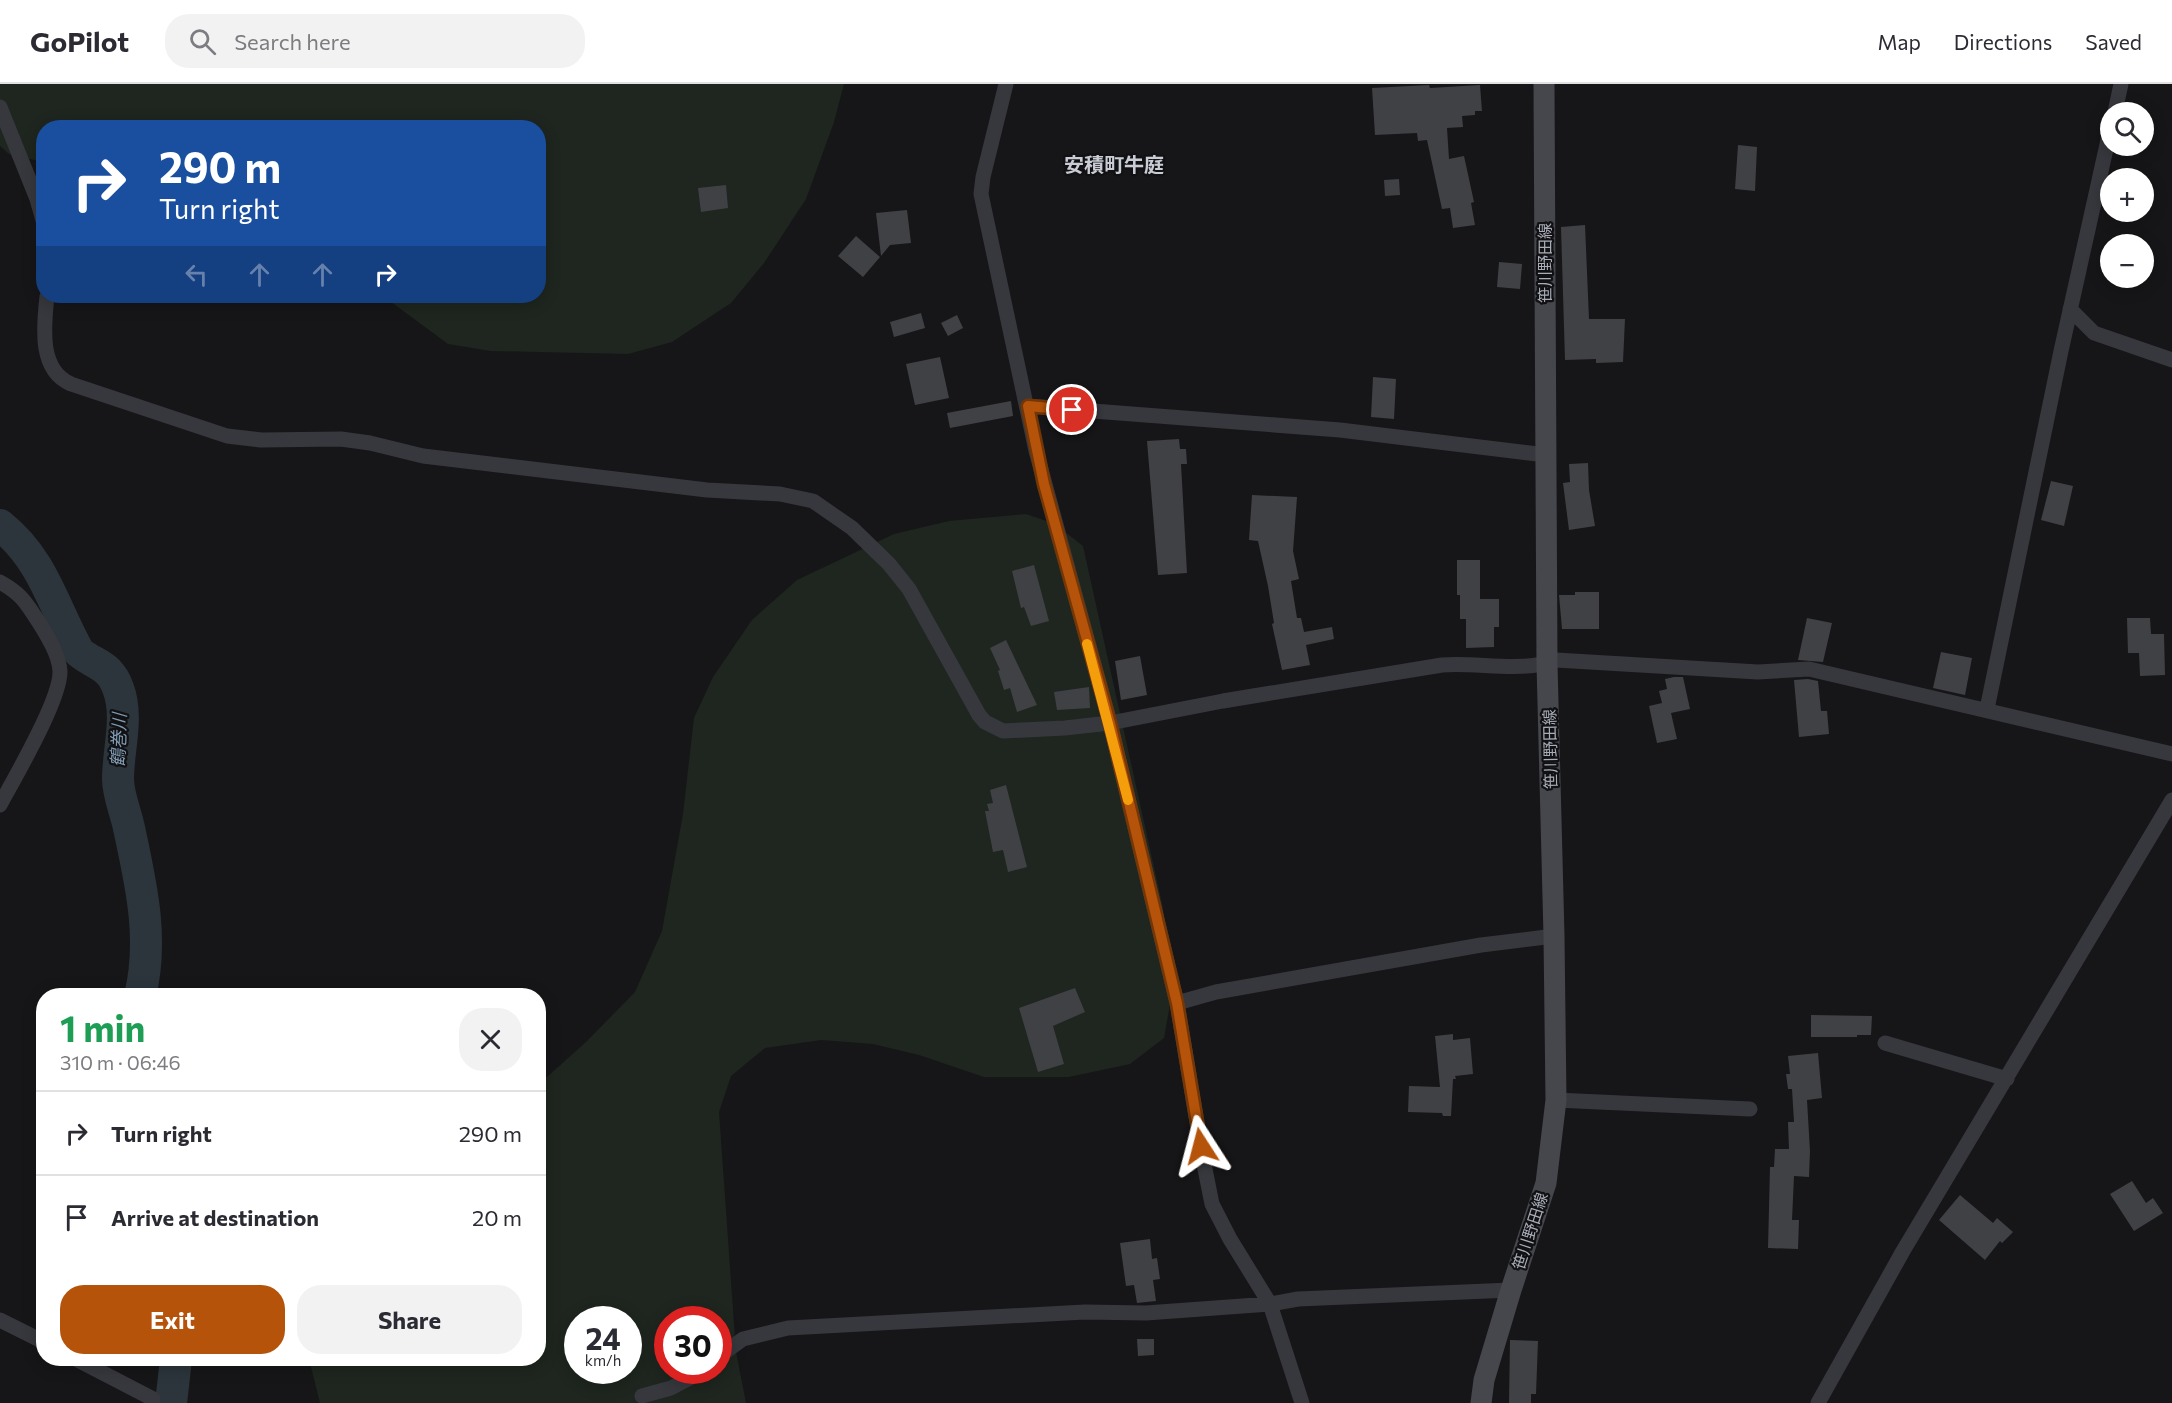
<!DOCTYPE html>
<meta charset="utf-8">
<style>
body{margin:0;font-family:Commissioner,"Noto Sans JP",sans-serif;background:#f2f2f3;color:#2b2b33;height:100vh;display:flex;flex-direction:column;font-size:22px;white-space:nowrap}
*{box-sizing:border-box;margin:0}
p{font-size:20px;color:#7c7c81}
.icon{flex:none;width:33px;height:33px;fill:none;stroke:currentColor;stroke-width:2;stroke-linecap:round;stroke-linejoin:round}
.map{position:relative;flex:1;overflow:hidden}
.side{position:absolute;left:36px;top:904px;width:510px;height:378px;display:flex;flex-direction:column;background:#fff;border-radius:24px;box-shadow:0 3px 15px #0003}
.side>*{flex:none}
.top-card{position:absolute;left:36px;top:36px;width:510px;height:183px;border-radius:24px;box-shadow:0 3px 15px #0003;background:#1a4fa0;color:#fff;overflow:hidden}
.tools{position:absolute;left:2100px;top:18px;display:grid;gap:12px}
.tools a{display:grid;place-items:center;width:54px;height:54px;border-radius:50%;background:#fff;box-shadow:0 3px 15px #0003;font-size:30px}
.speed{position:absolute;left:564px;top:1222px;display:flex;gap:12px;font-size:30px;font-weight:700;text-align:center}
.speed>*{display:grid;place-content:center;width:78px;height:78px;border-radius:50%;background:#fff;box-shadow:0 3px 15px #0003;line-height:1}
.speed small{font-size:15px;font-weight:400}
.speed .limit{border:9px solid #d22;background:#fff;color:#111}
.pin{position:absolute;display:grid;place-items:center;width:51px;height:51px;color:#fff;margin:-26px;border:3px solid #fff;border-radius:50%;box-shadow:0 2px 6px #0007}
.me{position:absolute;width:66px;margin:-33px;rotate:351deg;stroke-linejoin:round;filter:drop-shadow(0 0 4px #0008)}
.turn{display:flex;align-items:center;gap:21px;height:126px;padding:0 24px;font-size:27px}
.turn .icon{width:78px;height:78px;stroke-width:2.5}
.turn b{display:block;font-size:42px;line-height:51px}
.lanes{display:flex;align-items:center;height:57px;padding:0 24px;background:#0003;justify-content:center;gap:30px;direction:ltr}
.lanes .off{opacity:.35}
.round{display:grid;place-items:center;flex:none;width:63px;height:63px;border-radius:24px;background:#f2f2f3}
.head{display:flex;align-items:center;justify-content:space-between;height:102px;padding:0 24px}
h1{font-size:36px;font-weight:700;line-height:45px;color:#1e9e55}
.action{display:flex;gap:12px;margin-top:auto;padding:12px 24px}
.action a{flex:1;height:69px;border-radius:24px;background:#b45309;color:#fff;font-size:24px;font-weight:700;line-height:69px;text-align:center}
.action a+a{background:#f2f2f3;color:#2b2b33}
ul{padding:0;list-style:none}
li{display:flex;align-items:center;gap:18px;height:84px;padding:0 24px;border-top:2px solid #e1e1e2}
li div{flex:1}
li b{display:block;font-size:22px}
li em{font-style:normal}
header{display:flex;align-items:center;gap:36px;box-sizing:border-box;height:84px;padding:0 30px;background:#fff;border-bottom:2px solid #e1e1e2}
header strong{font-size:28px}
nav{display:flex;gap:33px;margin-inline-start:auto;font-size:21px}
.search{width:420px;height:54px;background:#f2f2f3;display:flex;align-items:center;gap:15px;box-sizing:border-box;padding:0 21px;border-radius:24px;color:#7c7c81;font-size:22px}
.map>svg:first-child{display:block}
.green{fill:#1e261f;fill-rule:evenodd}
.lines{fill:none;stroke-linecap:round;stroke-linejoin:round}
.river{stroke:#2c353c;stroke-width:32}
.building{fill:#404145}
.street{stroke:#37383d;stroke-width:15}
.secondary{stroke:#45474d;stroke-width:21}
.route-casing{stroke:#753606;stroke-width:15}
.route{stroke:#b45309;stroke-width:10}
.slow{stroke:#f59e0b;stroke-width:10}
.labels{text-anchor:middle;stroke-width:4.5;stroke-linejoin:round;paint-order:stroke}
.street-label{font-size:16px;fill:#a8adb8;stroke:#111113}
.water-label{font-size:18px;font-style:italic;fill:#7f9bb3;stroke:#111113}
.quarter-label{font-size:20px;font-weight:bold;fill:#c9ccd4;stroke:#111113}
</style>
<header>
<strong>GoPilot</strong>
<div class="search"><svg class="icon" aria-label="search" viewBox="0 0 24 24"><circle cx="10" cy="10" r="6"/><path d="M15 15l6 6"/></svg>Search here</div>
<nav><a>Map</a><a>Directions</a><a>Saved</a></nav>
</header>
<div class="map">
<svg width="2172" height="1319" viewBox="0 0 2172 1319">
<rect width="100%" height="100%" fill="#161618"/>
<!-- green -->
<path class="green" d="M 0,0 L 844,0 L 834,38 L 806,115 L 764,179 L 731,219 L 672,258 L 628,270 L 491,267 L 448,260 L 383,212 L 538,212 L 538,44 L 44,44 L 43,78 L 9,70 L 0,62 Z
M 1026,430 L 1055,440 L 1083,462 L 1163,824 L 1173,904 L 1164,954 L 1130,980 L 1069,993 L 984,993 L 919,971 L 873,960 L 821,956 L 765,964 L 731,992 L 719,1028 L 736,1268 L 746,1319 L 320,1319 L 309,1275 L 538,1275 L 539,1000 L 586,958 L 635,908 L 662,847 L 683,730 L 694,634 L 713,593 L 752,536 L 797,496 L 894,450 L 949,437 ZM 578,1236 L 628,1236 L 628,1287 L 578,1287 ZM 668,1236 L 718,1236 L 718,1287 L 668,1287 Z"/>
<g class="lines">
<!-- river -->
<path class="river" d="M 0,441 C 44,476 53,522 79,568 C 96,582 109,580 118,604 C 129,633 118,665 118,695 C 118,711 126,729 129,744 C 141,800 154,855 140,912
M 171,1319 L 176,1275"/>
</g>
<!-- building -->
<path class="building" d="M 1429,1 L 1430,4 L 1480,1 L 1482,27 L 1475,27 L 1475,31 L 1462,32 L 1463,43 L 1447,44 L 1449,75 L 1464,72 L 1474,118 L 1471,119 L 1475,141 L 1453,144 L 1450,124 L 1442,125 L 1427,56 L 1418,57 L 1417,49 L 1375,51 L 1372,4 Z
M 1738,61 L 1757,63 L 1755,107 L 1735,105 Z
M 1399,95 L 1400,111 L 1385,112 L 1384,96 Z
M 726,101 L 728,124 L 701,128 L 698,104 Z
M 907,126 L 911,159 L 890,161 L 881,172 L 876,129 Z
M 1585,141 L 1589,235 L 1625,235 L 1623,278 L 1596,279 L 1596,275 L 1565,276 L 1561,143 Z
M 856,152 L 880,173 L 863,193 L 838,172 Z
M 1499,178 L 1522,180 L 1520,205 L 1497,203 Z
M 921,229 L 925,244 L 894,253 L 890,238 Z
M 957,231 L 963,244 L 948,252 L 941,239 Z
M 940,273 L 949,314 L 915,321 L 906,280 Z
M 1373,293 L 1396,295 L 1394,335 L 1371,333 Z
M 1011,317 L 1013,332 L 950,344 L 947,329 Z
M 1179,355 L 1180,365 L 1186,365 L 1187,380 L 1181,380 L 1187,489 L 1158,491 L 1147,357 Z
M 1588,379 L 1589,406 L 1595,442 L 1569,446 L 1563,399 L 1570,398 L 1569,380 Z
M 2051,397 L 2073,402 L 2064,442 L 2041,436 Z
M 1252,411 L 1297,413 L 1293,467 L 1299,495 L 1291,497 L 1297,534 L 1301,534 L 1304,548 L 1332,543 L 1334,555 L 1306,561 L 1310,581 L 1282,586 L 1272,540 L 1274,539 L 1268,502 L 1258,457 L 1249,456 Z
M 1457,476 L 1480,476 L 1480,515 L 1499,515 L 1499,543 L 1494,543 L 1494,563 L 1466,564 L 1466,535 L 1460,535 L 1460,511 L 1457,511 Z
M 1034,481 L 1049,537 L 1031,542 L 1024,523 L 1021,524 L 1012,487 Z
M 1575,508 L 1599,508 L 1599,545 L 1562,545 L 1559,511 L 1575,511 Z
M 1807,534 L 1832,539 L 1823,578 L 1798,576 Z
M 2127,534 L 2150,534 L 2151,550 L 2164,550 L 2165,591 L 2140,592 L 2139,569 L 2128,569 Z
M 1006,556 L 1037,621 L 1017,628 L 1010,604 L 1004,606 L 998,587 L 1000,586 L 990,564 Z
M 1941,568 L 1972,574 L 1965,611 L 1933,604 Z
M 1140,572 L 1147,611 L 1121,616 L 1115,577 Z
M 1674,593 L 1683,593 L 1690,625 L 1671,629 L 1677,655 L 1657,659 L 1649,622 L 1662,619 L 1659,607 L 1667,605 L 1665,595 Z
M 1808,595 L 1818,597 L 1821,627 L 1827,627 L 1829,650 L 1799,653 L 1794,596 Z
M 1089,603 L 1090,624 L 1057,626 L 1054,608 Z
M 1006,701 L 1027,783 L 1008,788 L 1003,766 L 993,768 L 985,727 L 989,727 L 987,720 L 993,719 L 990,706 Z
M 1075,904 L 1085,928 L 1053,942 L 1064,980 L 1038,988 L 1019,924 Z
M 1811,931 L 1872,932 L 1871,951 L 1857,951 L 1857,953 L 1811,953 Z
M 1453,950 L 1453,956 L 1470,954 L 1473,990 L 1455,992 L 1456,995 L 1453,995 L 1451,1032 L 1443,1032 L 1442,1029 L 1408,1028 L 1409,1002 L 1440,1003 L 1435,952 Z
M 1818,969 L 1822,1014 L 1807,1016 L 1810,1067 L 1809,1093 L 1794,1092 L 1792,1136 L 1799,1136 L 1798,1165 L 1768,1164 L 1770,1083 L 1774,1083 L 1775,1065 L 1789,1065 L 1788,1038 L 1794,1038 L 1792,1005 L 1788,1005 L 1786,990 L 1790,990 L 1788,972 Z
M 2132,1097 L 2146,1119 L 2153,1114 L 2163,1129 L 2134,1147 L 2110,1110 Z
M 1960,1111 L 1993,1139 L 1997,1134 L 2013,1148 L 2002,1159 L 2000,1157 L 1985,1176 L 1939,1136 Z
M 1150,1155 L 1152,1175 L 1157,1174 L 1160,1195 L 1153,1196 L 1156,1217 L 1137,1219 L 1134,1201 L 1126,1202 L 1120,1159 Z
M 1137,1255 L 1154,1255 L 1154,1271 L 1138,1272 Z
M 1510,1256 L 1538,1257 L 1536,1310 L 1531,1310 L 1531,1319 L 1509,1319 Z"/>
<g class="lines">
<!-- street -->
<path class="street" d="M 1006,0 L 983,93 L 981,110 L 1036,367 L 1110,639 L 1177,919 L 1204,1080 L 1212,1120 L 1230,1155 L 1270,1220 L 1302,1319
M 0,23 L 37,115 L 44,140
M 2115,28 L 2121,0
M 47,212 C 44,241 38,286 71,300 L 227,352 L 261,356 L 341,355 L 370,359 L 423,372 L 707,406 L 780,410 L 813,417 L 852,444 L 889,480 L 909,505 L 979,631 L 985,638 L 1003,647 L 1065,644 L 1110,639 L 1223,617 L 1442,581 C 1478,578 1523,589 1556,576 L 1758,588 L 1809,585 L 2172,670
M 2070,225 L 2094,249 L 2172,276
M 1028,322 L 1340,346 L 1546,371
M 0,498 C 23,511 26,519 40,540 C 48,553 59,571 60,587 C 61,615 15,693 0,721
M 1987,625 L 2061,267 L 2110,47
M 1177,919 L 1216,908 L 1481,861 L 1554,852
M 1885,959 L 2007,995
M 1556,1016 L 1750,1025
M 0,1236 L 44,1258
M 718,1273 L 743,1255 L 788,1244 L 1085,1228 L 1146,1229 L 1270,1220 L 1298,1215 L 1511,1206
M 76,1275 L 153,1315
M 642,1312 L 671,1304 L 703,1287
M 1818,1319 L 1903,1167 L 2172,716"/>
<!-- secondary -->
<path class="secondary" d="M 1481,1319 L 1484,1296 L 1511,1206 L 1546,1099 L 1556,1016 L 1554,852 L 1547,580 L 1544,0"/>
</g>
<g class="lines">
<defs>
<path id="route" d="M 1072,326 L 1028,322 L 1044,400 L 1110,639 L 1177,919 L 1201,1062"/>
</defs>
<!-- route casing -->
<use href="#route" class="route-casing"/>
<!-- route -->
<use href="#route" class="route"/>
<!-- slow -->
<path class="slow" d="M 1087,560 L 1128,716"/>
</g>
<g class="labels">
<!-- street labels -->
<g class="street-label">
<text transform="translate(1545 179) rotate(-90)" y="6">笹川野田線</text>
<text transform="translate(1550 665) rotate(-91)" y="6">笹川野田線</text>
<text transform="translate(1530 1147) rotate(-72)" y="6">笹川野田線</text>
</g>
<!-- water labels -->
<g class="water-label">
<text transform="translate(119 656) rotate(-88)" y="6">鶴巻川</text>
</g>
<!-- quarter labels -->
<g class="quarter-label">
<text x="1114" y="88">安積町牛庭</text>
</g>
</g>
</svg>
<div class="tools">
<a><svg class="icon" aria-label="search" viewBox="0 0 24 24"><circle cx="10" cy="10" r="6"/><path d="M15 15l6 6"/></svg></a>
<a>+</a>
<a>−</a>
</div>
<div class="speed"><div>24<small>km/h</small></div><div class="limit">30</div></div>
<div class="pin" style="left:1072px;top:326px;background:#d93025"><svg class="icon" aria-label="arrive" viewBox="0 0 24 24"><path d="M6 21V4h12l-3 4 3 4H6"/></svg></div>
<svg class="me" style="left:1201px;top:1062px" viewBox="-20 -20 40 40"><path d="M0-17L14 15 0 8-14 15z" fill="#b45309" stroke="#fff" stroke-width="4"/></svg>
<div class="top-card">
<div class="turn"><svg class="icon" aria-label="right" viewBox="0 0 24 24"><path d="M7 20v-9h11M14 6l5 5-5 5"/></svg><div><b>290 m</b>Turn right</div></div>
<div class="lanes"><svg class="icon off" aria-label="left" viewBox="0 0 24 24"><path d="M17 20v-9H6M10 6l-5 5 5 5"/></svg><svg class="icon off" aria-label="ahead" viewBox="0 0 24 24"><path d="M12 20V5M6 11l6-6 6 6"/></svg><svg class="icon off" aria-label="ahead" viewBox="0 0 24 24"><path d="M12 20V5M6 11l6-6 6 6"/></svg><svg class="icon" aria-label="right" viewBox="0 0 24 24"><path d="M7 20v-9h11M14 6l5 5-5 5"/></svg></div>
</div>
<section class="side">
<div class="head"><div><h1>1 min</h1><p>310 m · 06:46</p></div><a class="round"><svg class="icon" aria-label="close" viewBox="0 0 24 24"><path d="M6 6l12 12M18 6L6 18"/></svg></a></div>
<ul>
<li><svg class="icon" aria-label="right" viewBox="0 0 24 24"><path d="M7 20v-9h11M14 6l5 5-5 5"/></svg><div><b>Turn right</b></div><em>290 m</em></li>
<li><svg class="icon" aria-label="arrive" viewBox="0 0 24 24"><path d="M6 21V4h12l-3 4 3 4H6"/></svg><div><b>Arrive at destination</b></div><em>20 m</em></li>
</ul>
<div class="action"><a>Exit</a><a>Share</a></div>
</section>
</div>
